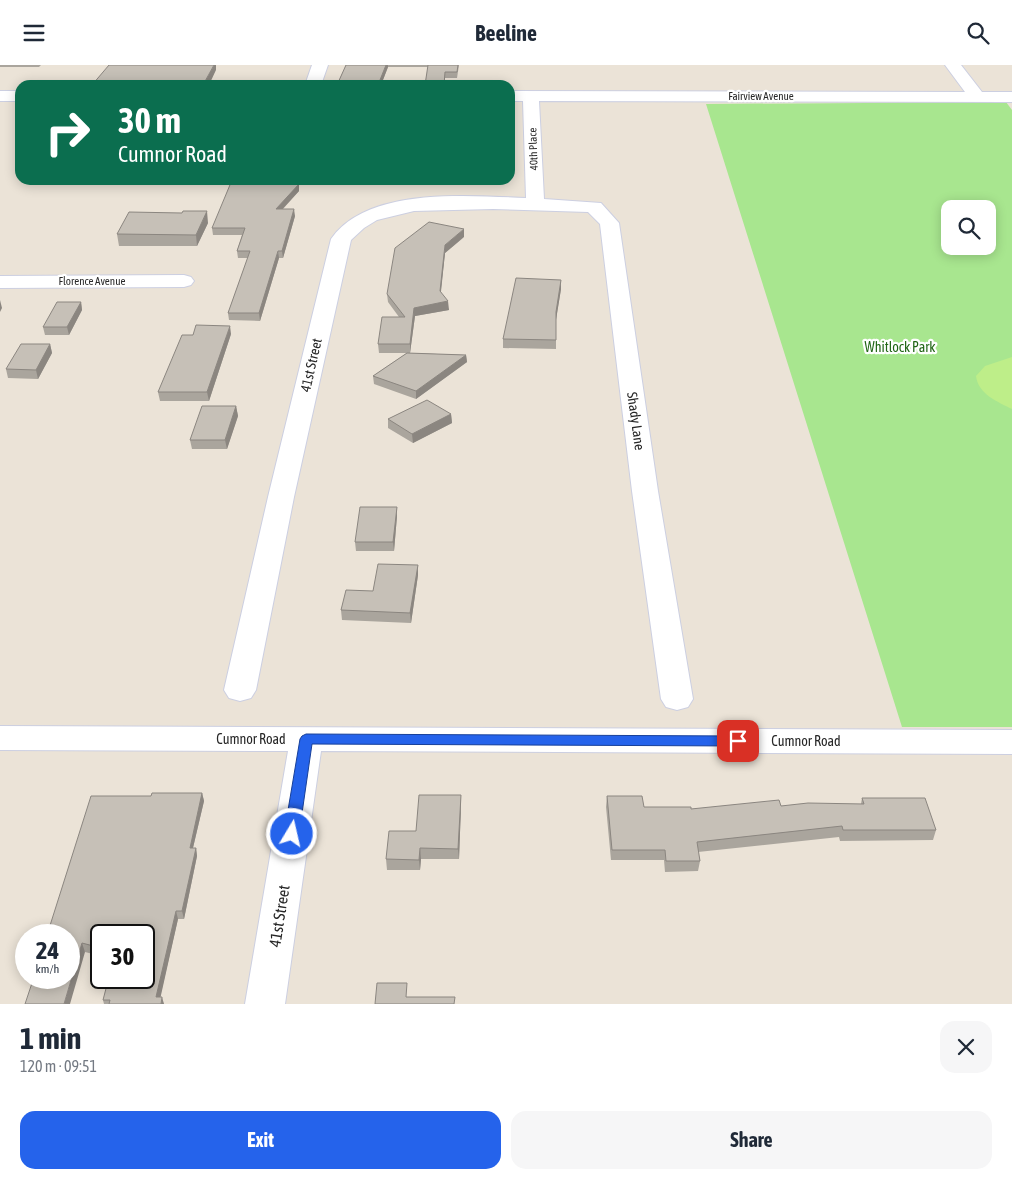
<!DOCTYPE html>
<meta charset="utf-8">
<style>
body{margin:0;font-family:"Asap Condensed",sans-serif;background:#f6f6f7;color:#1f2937;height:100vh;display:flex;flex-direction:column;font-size:19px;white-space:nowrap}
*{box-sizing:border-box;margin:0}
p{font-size:16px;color:#747a83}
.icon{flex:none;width:28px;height:28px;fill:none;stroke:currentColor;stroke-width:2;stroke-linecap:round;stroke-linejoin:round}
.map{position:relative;height:939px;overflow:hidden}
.side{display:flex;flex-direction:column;background:#fff;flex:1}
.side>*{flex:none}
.guide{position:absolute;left:15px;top:15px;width:500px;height:105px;border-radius:15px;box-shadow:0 2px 12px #0003;background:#0b6e4f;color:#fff;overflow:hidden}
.tools{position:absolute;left:941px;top:135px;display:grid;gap:10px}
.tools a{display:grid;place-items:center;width:55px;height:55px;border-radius:10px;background:#fff;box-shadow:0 2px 12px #0003;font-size:25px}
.speed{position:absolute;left:15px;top:859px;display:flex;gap:10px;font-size:25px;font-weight:700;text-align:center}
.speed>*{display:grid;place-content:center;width:65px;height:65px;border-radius:50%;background:#fff;box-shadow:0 2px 12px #0003;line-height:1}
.speed small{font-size:12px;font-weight:400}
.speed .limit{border:2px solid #111;border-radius:8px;background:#fff;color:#111}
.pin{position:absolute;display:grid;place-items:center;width:42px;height:42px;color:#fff;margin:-21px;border-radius:10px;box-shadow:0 2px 8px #0006}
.me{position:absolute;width:55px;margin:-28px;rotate:9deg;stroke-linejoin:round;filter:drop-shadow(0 0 4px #0008)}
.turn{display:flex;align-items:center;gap:18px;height:105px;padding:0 20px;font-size:22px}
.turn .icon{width:65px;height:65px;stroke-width:2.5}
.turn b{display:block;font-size:35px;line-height:42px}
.round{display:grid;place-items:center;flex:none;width:52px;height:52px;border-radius:15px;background:#f6f6f7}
.overview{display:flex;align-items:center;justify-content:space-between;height:85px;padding:0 20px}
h1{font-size:30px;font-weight:700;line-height:38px}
.cta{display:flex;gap:10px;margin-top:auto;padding:10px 20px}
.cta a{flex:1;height:58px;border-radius:15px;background:#2563eb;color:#fff;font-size:20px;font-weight:700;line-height:58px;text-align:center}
.cta a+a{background:#f6f6f7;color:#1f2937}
header{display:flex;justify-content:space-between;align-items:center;height:65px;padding:0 20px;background:#fff;font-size:22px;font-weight:700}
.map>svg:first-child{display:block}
.green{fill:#a8e68f;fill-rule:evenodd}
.pitch{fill:#beee89}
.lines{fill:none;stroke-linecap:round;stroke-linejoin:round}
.minor-casing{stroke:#cccfe1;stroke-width:2}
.minor{fill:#fff;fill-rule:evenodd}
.wall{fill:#aaa59d}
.shaded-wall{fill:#8b8680}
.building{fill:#c6c0b7;stroke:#8b8680}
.route{fill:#2563eb;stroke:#184099}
.labels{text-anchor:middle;stroke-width:4.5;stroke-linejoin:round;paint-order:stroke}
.far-street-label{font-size:11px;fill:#272727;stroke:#fff}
.park-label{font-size:14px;fill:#216615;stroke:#fff}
.street-label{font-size:14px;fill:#272727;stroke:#fff}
.near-street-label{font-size:16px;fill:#272727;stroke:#fff}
</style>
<header><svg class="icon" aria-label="menu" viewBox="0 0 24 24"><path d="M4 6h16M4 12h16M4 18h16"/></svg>Beeline<svg class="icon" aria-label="search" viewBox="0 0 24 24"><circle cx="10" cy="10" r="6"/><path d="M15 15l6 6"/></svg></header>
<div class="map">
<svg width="1012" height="939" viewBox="0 0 1012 939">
<rect width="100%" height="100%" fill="#ebe3d7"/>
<!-- green -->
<path class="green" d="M 1006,37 L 1012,45 L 1012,662 L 902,662 L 706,39 ZM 950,144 L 988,144 L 988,181 L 950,181 Z"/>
<!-- pitch -->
<path class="pitch" d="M 1012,292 L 1012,344 C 998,337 978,329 976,311 L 985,301 Z"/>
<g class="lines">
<defs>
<path id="minor" d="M 312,0 L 328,0 L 321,20 L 305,20 Z
M 945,0 L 961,0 L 982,27 L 1012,27 L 1012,37 L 539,36 L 544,134 L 601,138 L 619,158 L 658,426 L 693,634 L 688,642 L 677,645 L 666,642 L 661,634 L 632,426 L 600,159 L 588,147 L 493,144 L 414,146 L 377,155 L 364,163 L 351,175 L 294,432 L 256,625 L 251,633 L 240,636 L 229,633 L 224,625 L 268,432 L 331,174 C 368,121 469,131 526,133 L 523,36 L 510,36 L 510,26 L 965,27 Z
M 0,26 L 20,26 L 20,36 L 0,36 Z
M 184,210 L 191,212 L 194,216 L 191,220 L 184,222 L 0,223 L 0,211 Z
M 0,661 L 1012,665 L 1012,689 L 321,686 L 285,939 L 245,939 L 288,686 L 0,685 Z"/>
</defs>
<!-- minor casing -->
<use href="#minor" class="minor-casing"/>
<!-- minor -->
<use href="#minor" class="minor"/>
</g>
<!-- wall -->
<path class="wall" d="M 0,0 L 41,0 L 39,2 L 0,2 Z
M 346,0 L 459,0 L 457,13 L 445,13 L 428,2 L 388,2 L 381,20 L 337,20 Z
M 299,119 L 299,126 L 283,144 L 295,151 L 283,193 L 279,193 L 260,256 L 229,255 L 228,248 L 248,193 L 238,193 L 237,186 L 242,170 L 213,170 L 212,163 Z
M 208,158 L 197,181 L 119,181 L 117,169 Z
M 464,172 L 445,188 L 441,227 L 449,245 L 415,251 L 410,288 L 466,290 L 467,297 L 416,334 L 374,319 L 373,311 L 407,288 L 379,288 L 378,279 L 399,252 L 388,237 L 387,229 Z
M 561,215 L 561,224 L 556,254 L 556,284 L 503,283 L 503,274 Z
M 81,237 L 82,245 L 69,270 L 45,270 L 43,262 Z
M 231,269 L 209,336 L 160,336 L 158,327 Z
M 50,279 L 52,288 L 38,314 L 8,313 L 6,304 Z
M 236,341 L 238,351 L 227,384 L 192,384 L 190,375 Z
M 451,349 L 452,358 L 413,378 L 388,363 L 388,354 Z
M 397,442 L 397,451 L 394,486 L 356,486 L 355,477 Z
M 418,500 L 418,510 L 411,558 L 342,555 L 341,545 Z
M 202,728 L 204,736 L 193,783 L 196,783 L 197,791 L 184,854 L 178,854 L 160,932 L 164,939 L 104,939 L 103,935 L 144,912 L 101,870 L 101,891 L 85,887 L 69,870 L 151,731 Z
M 461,730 L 461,741 L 459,794 L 421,794 L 420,805 L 387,805 L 386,794 L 416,766 Z
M 607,731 L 644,742 L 691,744 L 861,739 L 862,733 L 936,765 L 933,775 L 840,776 L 839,772 L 698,787 L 700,796 L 698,806 L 665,807 L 664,795 L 611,795 L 606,742 Z"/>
<!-- shaded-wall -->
<path class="shaded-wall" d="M 214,0 L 216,0 L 216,5 L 209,20 L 203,20 Z
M 386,0 L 388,0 L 388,2 L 381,20 L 378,20 Z
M 299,119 L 299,126 L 276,151 L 276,144 Z
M 294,144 L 295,151 L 283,193 L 282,186 Z
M 207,146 L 208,158 L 197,181 L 196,170 Z
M 464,164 L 464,172 L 445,188 L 440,234 L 440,226 L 445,180 Z
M 278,186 L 279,193 L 260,256 L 259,248 Z
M 561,215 L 561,224 L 556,255 L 556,247 Z
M 0,235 L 2,243 L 0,247 Z
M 448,236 L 449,245 L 415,251 L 410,288 L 410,279 L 414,243 Z
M 81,237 L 82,245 L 69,270 L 67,262 Z
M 230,261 L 231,269 L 209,336 L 207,327 Z
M 50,279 L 52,288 L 38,314 L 36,305 Z
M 466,290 L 467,297 L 416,334 L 416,326 Z
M 236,341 L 238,351 L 227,384 L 225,375 Z
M 451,349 L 452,358 L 413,378 L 412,369 Z
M 397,442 L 397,451 L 394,486 L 393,477 Z
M 418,500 L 418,510 L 411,558 L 410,548 Z
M 202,728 L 204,736 L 191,791 L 190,783 Z
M 461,730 L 461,741 L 459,794 L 458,784 Z
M 196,783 L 197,791 L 184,854 L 182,846 Z
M 420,783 L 421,794 L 420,805 L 419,795 Z
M 176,846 L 178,854 L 159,939 L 156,932 Z
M 82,878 L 85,887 L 70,939 L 64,939 Z
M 162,932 L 164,939 L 161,939 Z"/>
<!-- building -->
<path class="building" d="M 109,0 L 214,0 L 203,20 L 92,20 Z
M 346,0 L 386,0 L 378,20 L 337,20 Z
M 428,0 L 458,0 L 457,7 L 445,7 L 444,20 L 425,20 Z
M 232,115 L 260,115 L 299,119 L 276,144 L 294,144 L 282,186 L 278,186 L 259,248 L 228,248 L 250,186 L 237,186 L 245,163 L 212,163 Z
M 183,146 L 207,146 L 196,170 L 117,169 L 129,147 L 182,148 Z
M 429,157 L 464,164 L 445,180 L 440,226 L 448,236 L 414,243 L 410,279 L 378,279 L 382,252 L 405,252 L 387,229 L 395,183 Z
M 516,213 L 561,215 L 556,247 L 556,275 L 503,274 Z
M 57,237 L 81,237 L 67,262 L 43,262 Z
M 196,260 L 230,261 L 207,327 L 158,327 L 182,270 L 193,270 Z
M 21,279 L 50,279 L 36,305 L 6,304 Z
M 407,288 L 466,290 L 416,326 L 373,311 Z
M 427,335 L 451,349 L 412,369 L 388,354 Z
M 202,341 L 236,341 L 225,375 L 190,375 Z
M 360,442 L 397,442 L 393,477 L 355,477 Z
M 378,499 L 418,500 L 410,548 L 341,545 L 346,525 L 373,526 Z
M 152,728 L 202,728 L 190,783 L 196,783 L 182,846 L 176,846 L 156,932 L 162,932 L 161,939 L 109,939 L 110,935 L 103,935 L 109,912 L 144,912 L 144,870 L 101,870 L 101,883 L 82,878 L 64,939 L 25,939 L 34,912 L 69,912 L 69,870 L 47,870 L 91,731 L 151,731 Z
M 419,730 L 461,730 L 458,784 L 420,783 L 419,795 L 386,794 L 389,766 L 416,766 Z
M 607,731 L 642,731 L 644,742 L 691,742 L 691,744 L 779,735 L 781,741 L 808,738 L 864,739 L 862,733 L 925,733 L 936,765 L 843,765 L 842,761 L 697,777 L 700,796 L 666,796 L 665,785 L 612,785 Z
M 377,918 L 407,918 L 406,932 L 455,932 L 454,939 L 375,939 Z"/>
<!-- route -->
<path class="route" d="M 306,669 L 738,671 L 742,672 L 744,676 L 742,679 L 738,681 L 312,679 L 299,769 L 297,773 L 292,774 L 286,773 L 284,769 L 300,674 L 302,671 Z"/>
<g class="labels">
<!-- far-street labels -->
<g class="far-street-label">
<text x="761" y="35">Fairview Avenue</text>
<text transform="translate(533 84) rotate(-92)" y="4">40th Place</text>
<text x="92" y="220">Florence Avenue</text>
</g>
<!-- park labels -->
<g class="park-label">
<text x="900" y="287">Whitlock Park</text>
</g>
<!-- street labels -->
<g class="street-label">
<text transform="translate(311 300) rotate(-77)" y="5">41st Street</text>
<text transform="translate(636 356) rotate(82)" y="5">Shady Lane</text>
<text x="251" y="679">Cumnor Road</text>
<text x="806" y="681">Cumnor Road</text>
</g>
<!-- near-street labels -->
<g class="near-street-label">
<text transform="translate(279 851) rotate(-81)" y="6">41st Street</text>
</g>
</g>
</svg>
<div class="tools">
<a><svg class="icon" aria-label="search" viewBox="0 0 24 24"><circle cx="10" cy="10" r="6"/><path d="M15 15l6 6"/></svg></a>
</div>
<div class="speed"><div>24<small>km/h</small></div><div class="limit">30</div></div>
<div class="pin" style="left:738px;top:676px;background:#d93025"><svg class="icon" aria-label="arrive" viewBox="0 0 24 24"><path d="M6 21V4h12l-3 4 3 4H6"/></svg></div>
<svg class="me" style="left:292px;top:769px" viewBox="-20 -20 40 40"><circle r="17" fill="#2563eb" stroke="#fff" stroke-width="3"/><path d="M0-11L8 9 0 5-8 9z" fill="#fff"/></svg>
<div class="guide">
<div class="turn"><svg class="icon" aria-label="right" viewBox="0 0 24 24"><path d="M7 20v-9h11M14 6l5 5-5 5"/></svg><div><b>30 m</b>Cumnor Road</div></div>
</div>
</div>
<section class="side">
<div class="overview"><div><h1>1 min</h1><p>120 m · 09:51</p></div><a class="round"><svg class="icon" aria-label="close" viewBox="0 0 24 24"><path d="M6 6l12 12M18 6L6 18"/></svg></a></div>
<div class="cta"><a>Exit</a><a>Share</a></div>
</section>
